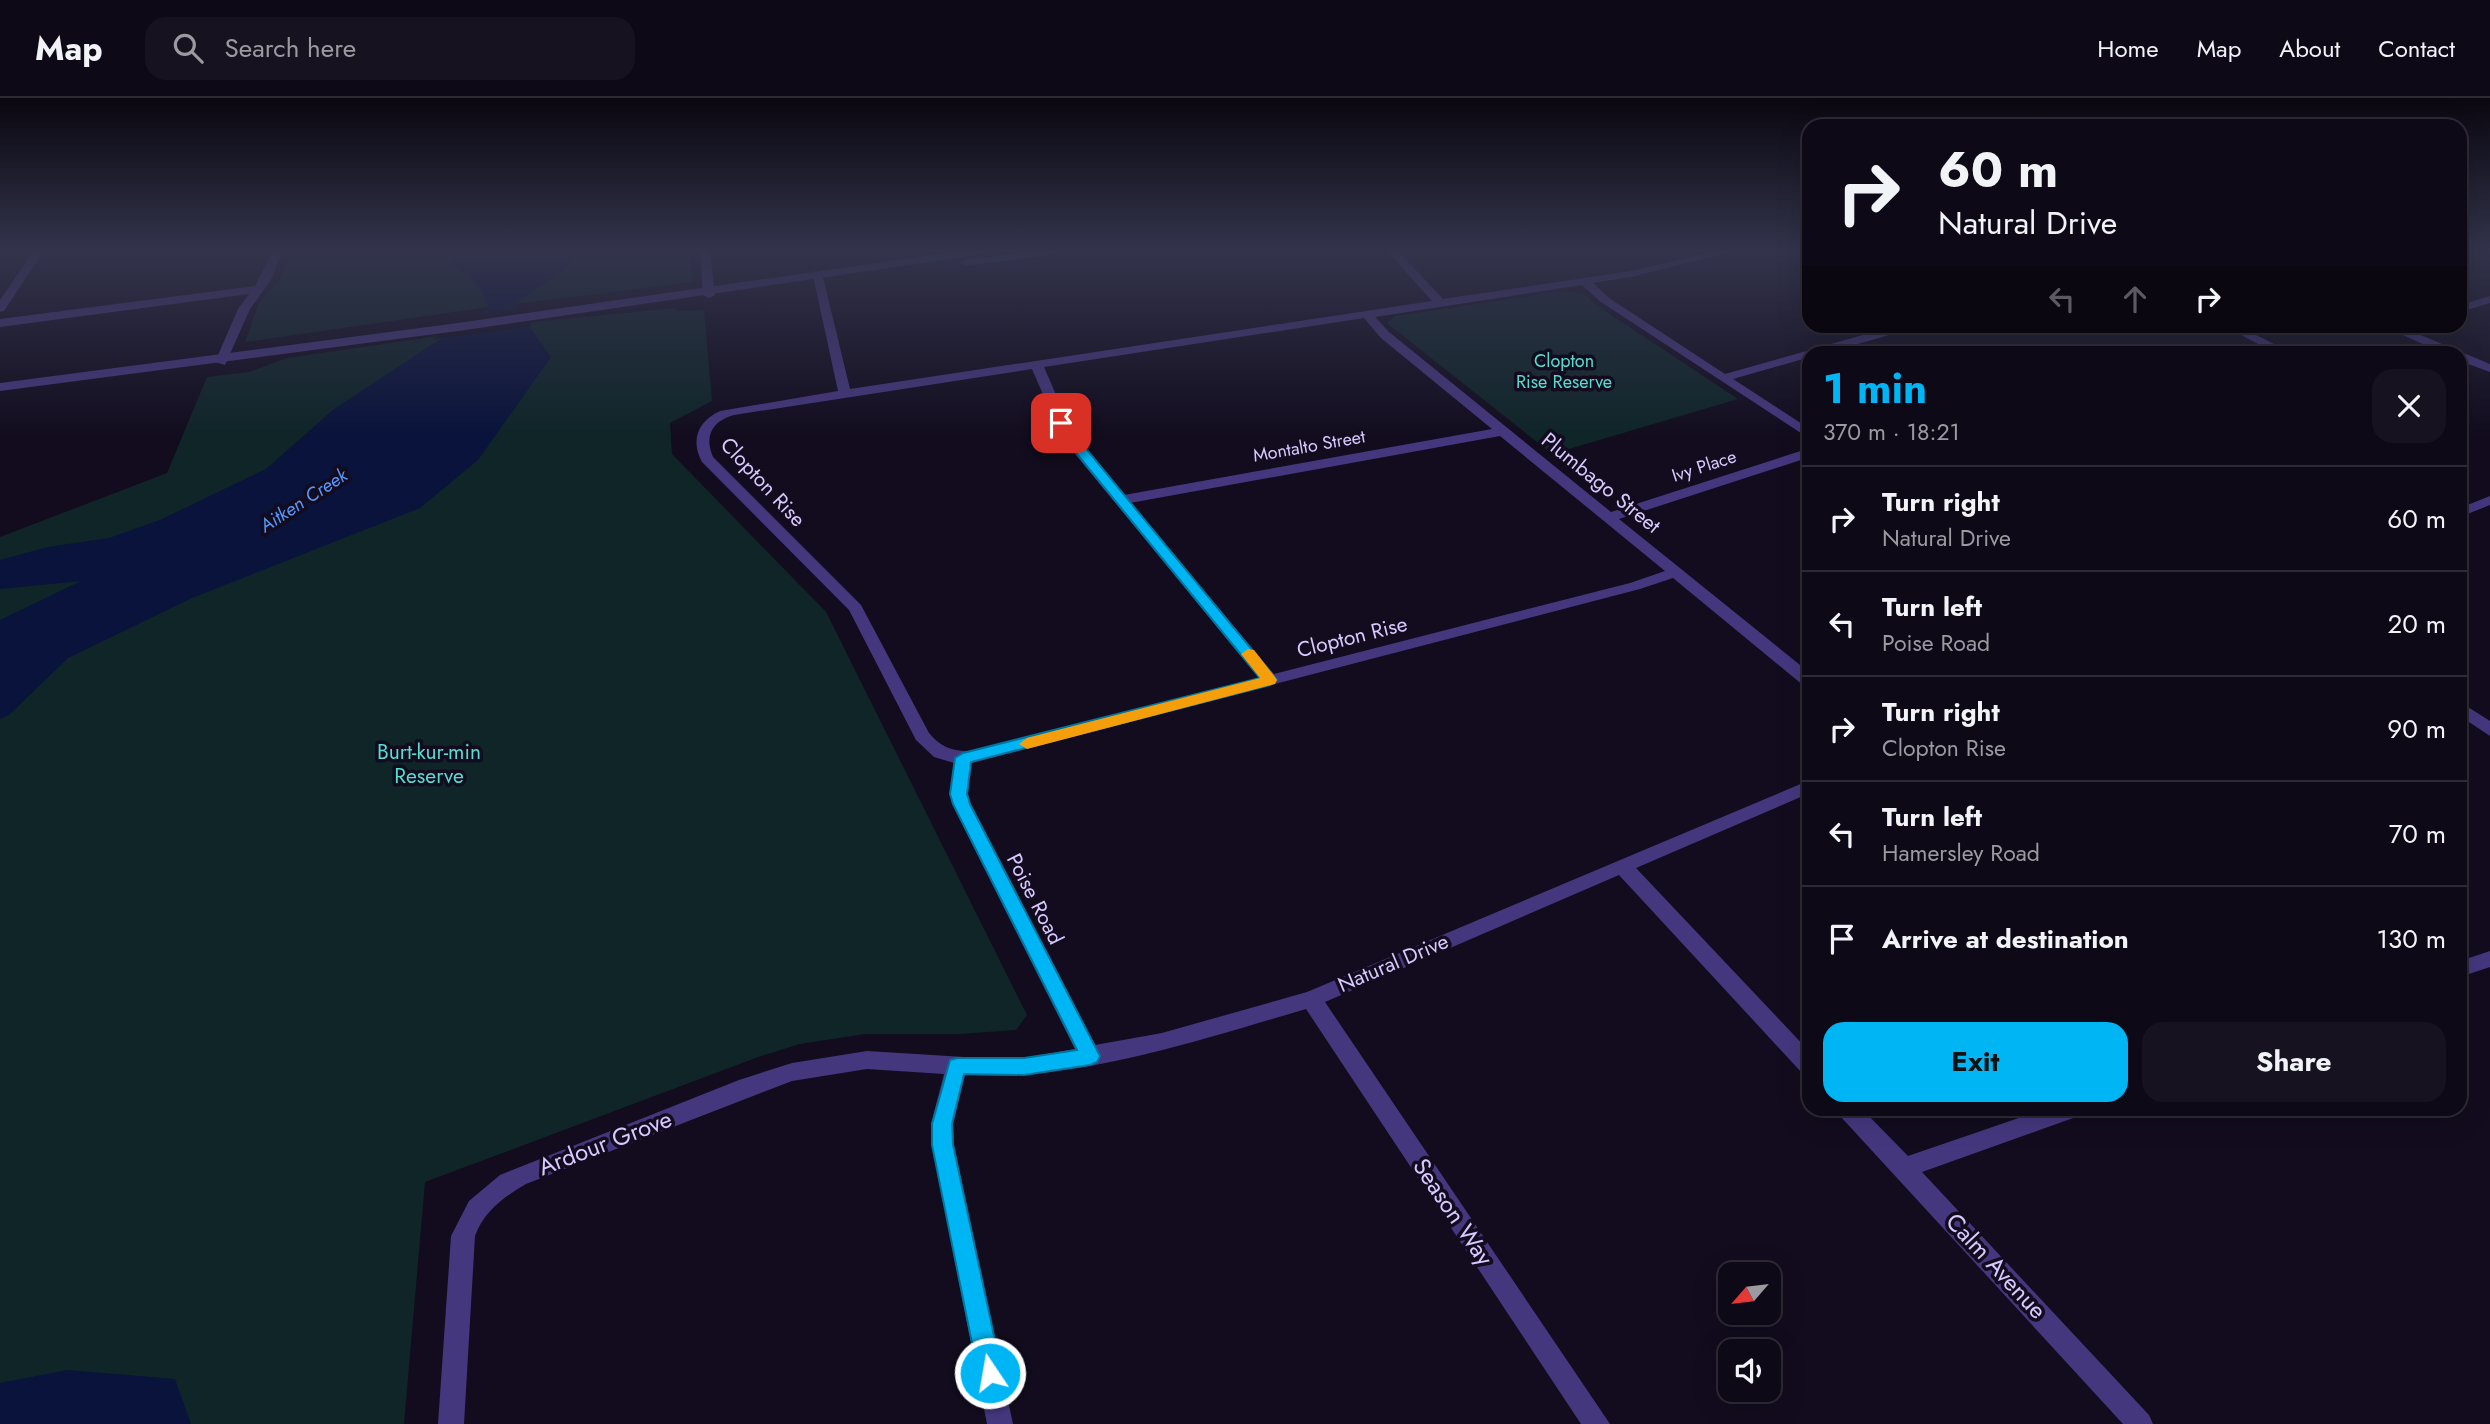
<!DOCTYPE html>
<meta charset="utf-8">
<style>
body{margin:0;font-family:Jost,sans-serif;background:#17121f;color:#f1f3f6;height:100vh;display:flex;flex-direction:column;font-size:26px;white-space:nowrap}
*{box-sizing:border-box;margin:0}
p{font-size:23px;color:#9b9aa1}
.icon{flex:none;width:38px;height:38px;fill:none;stroke:currentColor;stroke-width:2;stroke-linecap:round;stroke-linejoin:round}
.map{position:relative;flex:1;overflow:hidden}
.panel{position:absolute;left:1802px;top:248px;width:665px;height:770px;display:flex;flex-direction:column;background:#0e0916;border-radius:21px;box-shadow:0 7px 28px #0002,0 0 0 2px #2e2a35}
.panel>*{flex:none}
.hud{position:absolute;left:1802px;top:21px;width:665px;height:214px;border-radius:21px;box-shadow:0 7px 28px #0002,0 0 0 2px #2e2a35;background:#0e0916;color:#f1f3f6;overflow:hidden}
.needle{width:46px;rotate:242deg}
.tools{position:absolute;left:1718px;top:1164px;display:grid;gap:14px}
.tools a{display:grid;place-items:center;width:63px;height:63px;border-radius:14px;background:#0e0916;box-shadow:0 7px 28px #0002,0 0 0 2px #2e2a35;font-size:35px}
.pin{position:absolute;display:grid;place-items:center;width:60px;height:60px;color:#fff;margin:-30px;border-radius:14px;box-shadow:0 4px 10px #0006}
.me{position:absolute;width:77px;margin:-38px;rotate:348deg;stroke-linejoin:round;filter:drop-shadow(0 0 5px #0008)}
.turn{display:flex;align-items:center;gap:24px;height:147px;padding:0 21px;font-size:32px}
.turn .icon{width:91px;height:91px;stroke-width:2.5}
.turn b{display:block;font-size:49px;line-height:60px}
.lanes{display:flex;align-items:center;height:66px;padding:0 21px;background:#0003;justify-content:center;gap:35px;direction:ltr}
.lanes .off{opacity:.35}
.round{display:grid;place-items:center;flex:none;width:74px;height:74px;border-radius:21px;background:#17121f}
.overview{display:flex;align-items:center;justify-content:space-between;height:119px;padding:0 21px}
h1{font-size:42px;font-weight:700;line-height:52px;color:#00b5f4}
.action{display:flex;gap:14px;margin-top:auto;padding:14px 21px}
.action a{flex:1;height:80px;border-radius:21px;background:#00b5f4;color:#111;font-size:28px;font-weight:700;line-height:80px;text-align:center}
.action a+a{background:#17121f;color:#f1f3f6}
ul{padding:0;list-style:none}
li{display:flex;align-items:center;gap:21px;height:105px;padding:0 21px;border-top:2px solid #2e2a35}
li div{flex:1}
li b{display:block;font-size:26px}
li em{font-style:normal}
header{display:flex;align-items:center;gap:42px;box-sizing:border-box;height:98px;padding:0 35px;background:#0e0916;border-bottom:2px solid #2e2a35}
header strong{font-size:33px}
nav{display:flex;gap:38px;margin-inline-start:auto;font-size:24px}
.search{width:490px;height:63px;background:#17121f;display:flex;align-items:center;gap:18px;box-sizing:border-box;padding:0 24px;border-radius:21px;color:#9b9aa1;font-size:26px}
.map>svg:first-child{display:block}
.green{fill:#0f2528}
.water{fill:#09133b}
.pier{fill:#120c1e}
.lines{fill:none;stroke-linecap:round;stroke-linejoin:round}
.minor{fill:#45377e;fill-rule:evenodd}
.tertiary{fill:#45377e;fill-rule:evenodd}
.route{fill:#00b5f4;stroke:#00769f;stroke-width:2}
.slow{fill:#f59e0b}
.labels{text-anchor:middle;stroke-width:7;stroke-linejoin:round;paint-order:stroke}
.far-park-label{font-size:18px;fill:#56ded2;stroke:#120c1e}
.far-street-label{font-size:18px;fill:#d8c9ff;stroke:#120c1e}
.far-water-label{font-size:19px;font-style:italic;fill:#5797ff;stroke:#120c1e}
.street-label{font-size:21px;fill:#d8c9ff;stroke:#120c1e}
.park-label{font-size:21px;fill:#56ded2;stroke:#120c1e}
.near-street-label{font-size:24px;fill:#d8c9ff;stroke:#120c1e}
</style>
<header>
<strong>Map</strong>
<div class="search"><svg class="icon" aria-label="search" viewBox="0 0 24 24"><circle cx="10" cy="10" r="6"/><path d="M15 15l6 6"/></svg>Search here</div>
<nav><a>Home</a><a>Map</a><a>About</a><a>Contact</a></nav>
</header>
<div class="map">
<svg width="2490" height="1326" viewBox="0 0 2490 1326">
<rect width="100%" height="100%" fill="#120c1e"/>
<!-- green -->
<path class="green" d="M 290,154 L 688,154 L 693,184 L 489,209 L 245,244 L 259,205 L 281,179 Z
M 1565,193 L 1586,197 L 1593,205 L 1738,301 L 1552,356 L 1387,225 L 1395,218 Z
M 676,210 L 677,213 L 704,212 L 712,303 L 670,325 L 672,356 L 826,514 L 1027,917 L 1016,932 L 959,936 L 865,936 L 800,946 L 761,958 L 425,1084 L 404,1326 L 0,1326 L 0,439 L 167,375 L 207,279 L 249,274 L 287,260 L 542,223 Z"/>
<!-- water -->
<path class="water" d="M 454,154 L 572,154 L 569,168 L 514,207 L 551,259 L 478,362 L 420,410 L 192,500 L 68,560 L 9,617 L 0,621 L 0,522 L 81,483 L 0,491 L 0,462 L 48,449 L 109,440 L 160,422 L 266,371 L 334,311 L 489,209 L 479,187 L 450,165 Z
M 68,1272 L 175,1281 L 191,1326 L 0,1326 L 0,1285 Z"/>
<!-- pier -->
<path class="pier" d="M 520,210 L 532,228 L 433,241 L 471,217 Z"/>
<g class="lines">
<!-- minor -->
<path class="minor" d="M 33,154 L 43,154 L 4,213 L 0,214 L 0,202 Z
M 272,154 L 282,154 L 271,182 L 250,211 L 225,267 L 215,264 L 238,211 L 249,196 L 0,229 L 0,221 L 255,188 Z
M 700,154 L 710,154 L 715,197 L 709,200 L 703,197 Z
M 1388,154 L 1399,154 L 1443,201 L 1631,173 L 1713,154 L 1731,154 L 1631,179 L 1593,185 L 1609,200 L 1725,276 L 1895,228 L 1912,228 L 1910,231 L 1823,256 L 1810,256 L 1810,259 L 1733,281 L 1810,331 L 1810,341 L 1601,204 L 1582,187 L 1375,219 L 1389,234 L 1611,414 L 1810,350 L 1810,359 L 1619,421 L 1810,575 L 1810,589 L 1804,588 L 1673,480 L 1640,491 L 971,665 L 968,696 L 970,706 L 1095,947 L 1162,935 L 1307,894 L 1810,682 L 1810,695 L 1636,770 L 1810,954 L 1810,978 L 1802,975 L 1619,777 L 1325,904 L 1610,1326 L 1581,1326 L 1306,911 C 1200,942 1076,984 965,977 L 953,1026 L 954,1047 L 1013,1326 L 987,1326 L 932,1047 L 931,1026 L 944,976 L 867,971 L 792,983 L 526,1086 C 504,1099 484,1113 475,1138 L 464,1326 L 438,1326 L 451,1138 L 469,1103 L 500,1077 L 739,982 L 792,965 L 867,953 L 997,961 L 1024,960 L 1075,951 L 952,706 L 950,696 L 954,665 L 934,659 L 916,642 L 849,512 L 702,364 C 690,342 698,323 720,313 L 838,293 L 812,173 L 822,175 L 850,291 L 1432,203 ZM 1364,220 L 1381,240 L 1492,331 L 1124,397 L 1073,336 L 1044,269 ZM 1032,271 L 1062,340 L 1259,580 L 980,652 C 958,655 943,652 929,635 L 861,507 L 713,359 C 704,338 712,323 734,317 ZM 1500,338 L 1665,473 L 1630,485 L 1274,576 L 1130,405 Z
M 2490,198 L 2490,205 L 2460,214 L 2460,207 Z
M 2224,228 L 2238,228 L 2294,256 L 2277,256 Z
M 2490,398 L 2490,407 L 2460,419 L 2460,410 Z
M 2460,604 L 2490,623 L 2490,638 L 2460,618 Z
M 2490,853 L 2490,869 L 2460,879 L 2460,863 Z
M 1838,1012 L 1863,1012 L 1908,1058 L 2042,1012 L 2079,1012 L 2076,1019 L 1922,1074 L 2149,1317 L 2153,1326 L 2123,1326 L 1841,1019 Z"/>
<!-- tertiary -->
<path class="tertiary" d="M 953,154 L 982,154 L 977,157 L 458,233 L 0,293 L 0,285 L 458,225 Z
M 1025,154 L 1053,154 L 1048,157 L 965,168 L 960,165 L 965,162 Z
M 2384,228 L 2399,228 L 2490,266 L 2490,274 L 2460,263 L 2460,256 L 2444,256 Z"/>
</g>
<!-- sky -->
<linearGradient id="sky" x2="0" y2="1"><stop stop-color="#0a0710"/><stop offset="0.45" stop-color="#33344c"/><stop offset="1" stop-color="#33344c" stop-opacity="0"/></linearGradient>
<rect width="2490" height="339" fill="url(#sky)"/>
<!-- route -->
<path class="route" d="M 1057,322 L 1065,322 L 1073,335 L 1277,582 L 1270,587 L 971,664 L 967,696 L 970,706 L 1100,958 L 1097,964 L 1090,967 L 1024,977 L 964,976 L 952,1026 L 953,1047 L 1002,1275 L 998,1283 L 990,1287 L 982,1283 L 978,1275 L 932,1047 L 932,1026 L 950,962 L 957,960 L 1024,960 L 1077,952 L 953,706 L 950,696 L 955,660 L 963,655 L 1260,580 L 1063,339 L 1055,325 Z"/>
<!-- slow -->
<path class="slow" d="M 1248,551 L 1254,552 L 1275,579 L 1277,582 L 1275,586 L 1027,651 L 1019,646 L 1027,640 L 1260,580 L 1241,556 Z"/>
<g class="labels">
<!-- far-park labels -->
<g class="far-park-label">
<text x="1564" y="269">Clopton<tspan x="1564" dy="21">Rise Reserve</tspan></text>
</g>
<!-- far-street labels -->
<g class="far-street-label">
<text transform="translate(1309 348) rotate(-10)" y="6">Montalto Street</text>
<text transform="translate(1704 368) rotate(-18)" y="6">Ivy Place</text>
</g>
<!-- far-water labels -->
<g class="far-water-label">
<text transform="translate(303 402) rotate(-33)" y="7">Aitken Creek</text>
</g>
<!-- street labels -->
<g class="street-label">
<text transform="translate(763 384) rotate(47)" y="7">Clopton Rise</text>
<text transform="translate(1601 385) rotate(39)" y="7">Plumbago Street</text>
<text transform="translate(1352 539) rotate(-14)" y="7">Clopton Rise</text>
<text transform="translate(1035 801) rotate(63)" y="7">Poise Road</text>
<text transform="translate(1393 865) rotate(-23)" y="7">Natural Drive</text>
</g>
<!-- park labels -->
<g class="park-label">
<text x="429" y="661">Burt-kur-min<tspan x="429" dy="24">Reserve</tspan></text>
</g>
<!-- near-street labels -->
<g class="near-street-label">
<text transform="translate(605 1045) rotate(-21)" y="8">Ardour Grove</text>
<text transform="translate(1453 1114) rotate(56)" y="8">Season Way</text>
<text transform="translate(1996 1168) rotate(47)" y="8">Calm Avenue</text>
</g>
</g>
</svg>
<div class="tools">
<a><svg class="needle" viewBox="-14 -14 28 28"><path d="M0-13l5 13h-10z" fill="#e53935"/><path d="M0 13l5-13h-10z" fill="#9b9aa1"/></svg></a>
<a><svg class="icon" aria-label="sound" viewBox="0 0 24 24"><path d="M4 9h4l5-4v14l-5-4H4zM17 9q2 3 0 6"/></svg></a>
</div>
<div class="pin" style="left:1061px;top:325px;background:#d93025"><svg class="icon" aria-label="arrive" viewBox="0 0 24 24"><path d="M6 21V4h12l-3 4 3 4H6"/></svg></div>
<svg class="me" style="left:990px;top:1275px" viewBox="-20 -20 40 40"><circle r="17" fill="#00b5f4" stroke="#fff" stroke-width="3"/><path d="M0-11L8 9 0 5-8 9z" fill="#fff"/></svg>
<div class="hud">
<div class="turn"><svg class="icon" aria-label="right" viewBox="0 0 24 24"><path d="M7 20v-9h11M14 6l5 5-5 5"/></svg><div><b>60 m</b>Natural Drive</div></div>
<div class="lanes"><svg class="icon off" aria-label="left" viewBox="0 0 24 24"><path d="M17 20v-9H6M10 6l-5 5 5 5"/></svg><svg class="icon off" aria-label="ahead" viewBox="0 0 24 24"><path d="M12 20V5M6 11l6-6 6 6"/></svg><svg class="icon" aria-label="right" viewBox="0 0 24 24"><path d="M7 20v-9h11M14 6l5 5-5 5"/></svg></div>
</div>
<section class="panel">
<div class="overview"><div><h1>1 min</h1><p>370 m · 18:21</p></div><a class="round"><svg class="icon" aria-label="close" viewBox="0 0 24 24"><path d="M6 6l12 12M18 6L6 18"/></svg></a></div>
<ul>
<li><svg class="icon" aria-label="right" viewBox="0 0 24 24"><path d="M7 20v-9h11M14 6l5 5-5 5"/></svg><div><b>Turn right</b><p>Natural Drive</p></div><em>60 m</em></li>
<li><svg class="icon" aria-label="left" viewBox="0 0 24 24"><path d="M17 20v-9H6M10 6l-5 5 5 5"/></svg><div><b>Turn left</b><p>Poise Road</p></div><em>20 m</em></li>
<li><svg class="icon" aria-label="right" viewBox="0 0 24 24"><path d="M7 20v-9h11M14 6l5 5-5 5"/></svg><div><b>Turn right</b><p>Clopton Rise</p></div><em>90 m</em></li>
<li><svg class="icon" aria-label="left" viewBox="0 0 24 24"><path d="M17 20v-9H6M10 6l-5 5 5 5"/></svg><div><b>Turn left</b><p>Hamersley Road</p></div><em>70 m</em></li>
<li><svg class="icon" aria-label="arrive" viewBox="0 0 24 24"><path d="M6 21V4h12l-3 4 3 4H6"/></svg><div><b>Arrive at destination</b></div><em>130 m</em></li>
</ul>
<div class="action"><a>Exit</a><a>Share</a></div>
</section>
</div>
